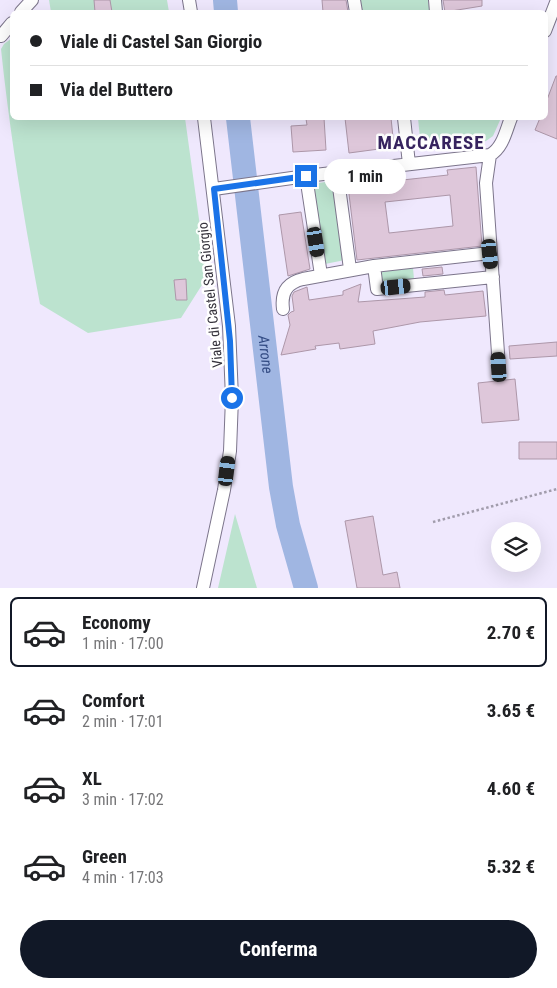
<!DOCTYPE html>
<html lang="it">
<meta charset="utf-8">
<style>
body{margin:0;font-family:"Roboto Condensed",sans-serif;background:#f2f2f2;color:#202124;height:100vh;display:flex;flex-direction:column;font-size:19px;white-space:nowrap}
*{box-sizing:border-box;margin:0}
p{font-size:16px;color:#757577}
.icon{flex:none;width:28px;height:28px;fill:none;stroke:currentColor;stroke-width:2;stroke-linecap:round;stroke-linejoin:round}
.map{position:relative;height:588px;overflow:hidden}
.panel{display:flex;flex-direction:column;background:#fff;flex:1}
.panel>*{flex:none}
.banner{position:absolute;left:10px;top:10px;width:538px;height:110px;border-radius:8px;box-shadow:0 5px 20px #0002;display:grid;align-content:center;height:110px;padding:0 20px;background:#fff}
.buttons{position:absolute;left:491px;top:522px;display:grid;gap:10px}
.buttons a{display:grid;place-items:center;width:50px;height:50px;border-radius:50%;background:#fff;box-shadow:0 5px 20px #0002;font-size:25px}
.end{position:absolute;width:22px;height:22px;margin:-11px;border:6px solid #1a73e8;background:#fff;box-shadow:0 0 0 2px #fff}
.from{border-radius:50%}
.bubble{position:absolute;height:35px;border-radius:18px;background:#fff;box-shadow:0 5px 20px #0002;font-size:16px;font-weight:700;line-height:35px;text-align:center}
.car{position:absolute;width:15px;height:30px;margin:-15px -8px;border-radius:6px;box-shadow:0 0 4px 1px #0007;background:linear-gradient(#222 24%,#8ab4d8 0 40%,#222 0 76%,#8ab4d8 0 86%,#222 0)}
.banner b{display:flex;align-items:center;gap:18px;height:48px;font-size:19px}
.banner b+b{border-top:1px solid #e0e0e0}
.banner i{width:12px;height:12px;background:#202124}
ul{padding:9px 0 0;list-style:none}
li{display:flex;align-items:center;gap:15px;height:70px;margin:0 10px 8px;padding:0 10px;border:2px solid transparent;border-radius:8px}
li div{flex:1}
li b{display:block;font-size:19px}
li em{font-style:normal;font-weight:700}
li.current{border-color:#111827}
li>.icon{width:45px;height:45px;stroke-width:1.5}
.cta{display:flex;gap:10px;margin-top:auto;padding:10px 20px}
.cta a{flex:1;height:58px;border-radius:30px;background:#111827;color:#fff;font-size:20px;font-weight:700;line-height:58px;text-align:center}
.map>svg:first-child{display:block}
.green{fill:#bce3cf}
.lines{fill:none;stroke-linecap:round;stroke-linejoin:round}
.river{stroke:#a0b6e2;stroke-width:24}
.building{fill:#dec7da;stroke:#ad97a9;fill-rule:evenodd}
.minor-casing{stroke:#7c758b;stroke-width:14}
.path{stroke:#a19cac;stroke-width:2.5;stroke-dasharray:2.5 2.5;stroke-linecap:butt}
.minor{stroke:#fff;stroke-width:12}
.route{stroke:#1a73e8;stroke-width:6}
.labels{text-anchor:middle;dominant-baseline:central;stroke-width:5;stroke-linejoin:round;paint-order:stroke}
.street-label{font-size:14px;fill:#36333d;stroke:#fff}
.water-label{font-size:15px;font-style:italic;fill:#324b83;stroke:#fff}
.district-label{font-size:19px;font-weight:bold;letter-spacing:1px;fill:#37245f;stroke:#fff}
</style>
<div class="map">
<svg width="557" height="588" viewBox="0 0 557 588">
<rect width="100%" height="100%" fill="#efe8fd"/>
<path class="green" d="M49 0H167L169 12H51Z
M360 0H428L430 12H362Z
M12 38V118H185L207 277 181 318 88 333 40 304C24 220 10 135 1 49L4 44Z
M418 118H501L493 136 486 141 421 149Z
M332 181 345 260 325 264 312 184Z
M413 268 414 279 382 282 381 272Z
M235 514 257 588H218Z"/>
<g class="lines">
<g class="river">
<path d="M225 0 226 12"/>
<path id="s1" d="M238 118 281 487 288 525 306 588"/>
</g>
</g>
<path class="building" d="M94 0H110L112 12H95Z
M322 0H346L348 12H323Z
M443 0H482V6L445 12Z
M556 76H557V139L535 130 540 118H545V105Z
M324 118 326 150 293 152 291 126 307 125 306 119Z
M345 118H391L394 147 349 153Z
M476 167 482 246 357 260 348 186 448 175 447 170ZM450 195 453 226 389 233 385 202Z
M301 212 310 269 288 276 279 215Z
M442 267 443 274 423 276 422 269Z
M186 279 187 300H176L174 280Z
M361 284 358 302 425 297V292L444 290 445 295 483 291 486 316 420 322 373 331 375 344 340 349 339 343 315 346 316 349 281 355 290 325 288 315 291 312 294 311 292 296 294 292 307 287 309 300 343 295V291Z
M557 342V356L510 359 509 346Z
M515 379 519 420 482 423 478 383Z
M519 442H557V459H519Z
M373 516 383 575 397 572 400 588H357L345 521Z"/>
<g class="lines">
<g class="minor-casing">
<path id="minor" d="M189 0 191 12
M354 0 356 12
M435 0 436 12
M21 12 32 0
M545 31 557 0
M1 36 12 23
M404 118 409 164
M337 172 350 269
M306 176 321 275
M214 189 306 176 490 155
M374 266 377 289 493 277
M283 309C281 293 286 283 303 279L374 266 490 253
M499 367 486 183 490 155C503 148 506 130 511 118
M203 588 224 490 230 451 232 398 229 326 204 118"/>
</g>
<path class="path" d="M433 522 557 489"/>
<use href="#minor" class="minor"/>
</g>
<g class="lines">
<path class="route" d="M232 398 230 341 214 189 306 176"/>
</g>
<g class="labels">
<g class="street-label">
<text transform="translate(210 295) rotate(-96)">Viale di Castel San Giorgio</text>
</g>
<g class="water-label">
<text stroke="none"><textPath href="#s1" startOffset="238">Arrone</textPath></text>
</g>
<g class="district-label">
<text x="431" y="142">MACCARESE</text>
</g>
</g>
</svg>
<div class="buttons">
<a><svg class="icon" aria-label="layers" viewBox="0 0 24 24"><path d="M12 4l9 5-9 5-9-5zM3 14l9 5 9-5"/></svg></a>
</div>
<i class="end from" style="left:232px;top:398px"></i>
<i class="end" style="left:306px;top:176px"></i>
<div class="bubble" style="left:324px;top:159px;width:82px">1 min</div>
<i class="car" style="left:316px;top:242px;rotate:171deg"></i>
<i class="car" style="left:490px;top:254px;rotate:174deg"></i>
<i class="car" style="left:396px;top:287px;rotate:84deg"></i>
<i class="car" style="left:499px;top:367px;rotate:356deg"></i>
<i class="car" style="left:227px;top:471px;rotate:7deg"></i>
<div class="banner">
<b><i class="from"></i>Viale di Castel San Giorgio</b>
<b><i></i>Via del Buttero</b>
</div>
</div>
<section class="panel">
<ul>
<li class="current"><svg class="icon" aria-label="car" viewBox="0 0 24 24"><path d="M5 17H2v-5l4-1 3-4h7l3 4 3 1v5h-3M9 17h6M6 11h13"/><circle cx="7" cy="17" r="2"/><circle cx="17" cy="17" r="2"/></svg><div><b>Economy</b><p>1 min · 17:00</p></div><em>2.70 €</em></li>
<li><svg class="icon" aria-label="car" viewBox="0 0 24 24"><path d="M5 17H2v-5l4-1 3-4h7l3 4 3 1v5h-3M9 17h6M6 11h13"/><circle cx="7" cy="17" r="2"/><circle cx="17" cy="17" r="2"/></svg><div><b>Comfort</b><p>2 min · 17:01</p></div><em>3.65 €</em></li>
<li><svg class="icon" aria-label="car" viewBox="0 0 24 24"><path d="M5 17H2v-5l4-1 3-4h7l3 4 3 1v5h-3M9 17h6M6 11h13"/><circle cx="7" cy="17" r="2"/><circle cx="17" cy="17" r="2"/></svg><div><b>XL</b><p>3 min · 17:02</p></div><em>4.60 €</em></li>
<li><svg class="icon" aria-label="car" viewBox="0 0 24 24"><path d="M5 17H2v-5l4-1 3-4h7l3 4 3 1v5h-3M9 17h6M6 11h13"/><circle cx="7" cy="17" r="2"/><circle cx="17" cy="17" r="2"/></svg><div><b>Green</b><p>4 min · 17:03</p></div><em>5.32 €</em></li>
</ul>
<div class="cta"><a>Conferma</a></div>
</section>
